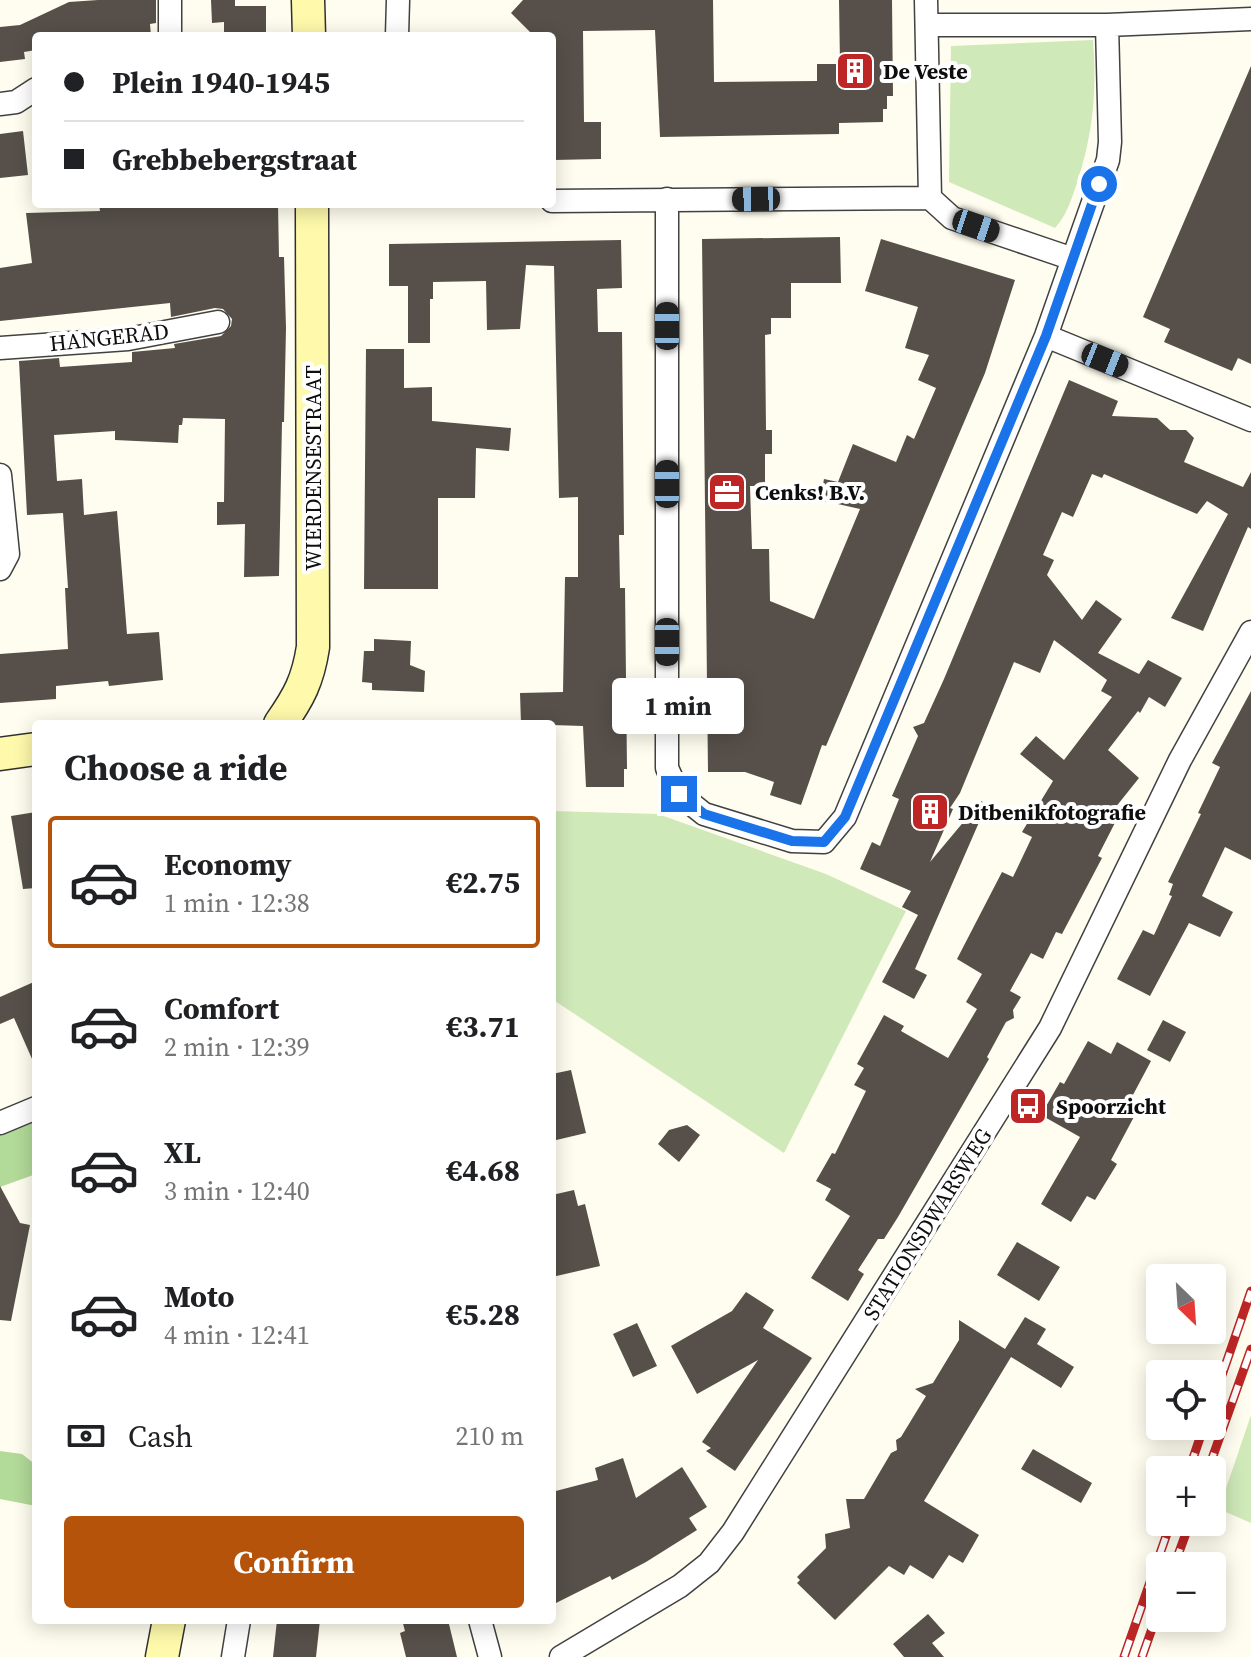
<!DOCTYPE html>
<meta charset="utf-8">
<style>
body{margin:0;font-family:"Source Serif 4",serif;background:#f2f2f2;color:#202124;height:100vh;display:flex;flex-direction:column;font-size:30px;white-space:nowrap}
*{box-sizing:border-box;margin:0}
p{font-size:26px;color:#757577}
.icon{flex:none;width:44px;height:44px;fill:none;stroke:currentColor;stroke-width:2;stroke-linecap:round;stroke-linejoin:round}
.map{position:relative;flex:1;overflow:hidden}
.details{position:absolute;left:32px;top:720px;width:524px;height:904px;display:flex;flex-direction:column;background:#fff;border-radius:8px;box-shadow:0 4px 20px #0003}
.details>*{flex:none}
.top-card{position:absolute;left:32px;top:32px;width:524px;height:176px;border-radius:8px;box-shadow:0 4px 20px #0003;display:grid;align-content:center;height:176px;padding:0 32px;background:#fff}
.needle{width:52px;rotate:155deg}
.controls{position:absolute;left:1146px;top:1264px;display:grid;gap:16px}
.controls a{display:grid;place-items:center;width:80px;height:80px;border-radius:8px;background:#fff;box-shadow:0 4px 20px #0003;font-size:40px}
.end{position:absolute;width:36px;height:36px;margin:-18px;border:10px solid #1a73e8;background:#fff;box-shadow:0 0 0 4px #fff}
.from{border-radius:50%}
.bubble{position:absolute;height:56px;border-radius:8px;background:#fff;box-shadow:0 4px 20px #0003;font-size:26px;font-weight:700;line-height:56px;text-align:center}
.car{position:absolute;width:24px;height:48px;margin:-24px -12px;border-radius:10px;box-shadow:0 0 6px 2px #0007;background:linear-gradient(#222 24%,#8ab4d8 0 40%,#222 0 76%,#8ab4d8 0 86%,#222 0)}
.top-card b{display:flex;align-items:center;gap:28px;height:76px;font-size:30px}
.top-card b+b{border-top:2px solid #e0e0e0}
.top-card i{width:20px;height:20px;background:#202124}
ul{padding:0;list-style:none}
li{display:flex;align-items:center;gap:24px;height:132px;margin:0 16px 12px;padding:0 16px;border:4px solid transparent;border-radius:8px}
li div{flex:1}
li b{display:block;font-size:30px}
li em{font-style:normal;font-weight:700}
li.selected{border-color:#b45309}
li>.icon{width:72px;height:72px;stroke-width:1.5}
h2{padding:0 32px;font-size:36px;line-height:96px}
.pay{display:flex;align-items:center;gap:20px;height:88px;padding:0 32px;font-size:30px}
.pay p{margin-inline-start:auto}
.cta{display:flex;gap:16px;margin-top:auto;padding:16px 32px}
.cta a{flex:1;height:92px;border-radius:8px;background:#b45309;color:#fff;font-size:32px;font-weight:700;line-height:92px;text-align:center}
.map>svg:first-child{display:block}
.green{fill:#d0e9b9}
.forest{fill:#b2da98}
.building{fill:#57504a}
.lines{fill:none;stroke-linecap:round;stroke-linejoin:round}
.street-casing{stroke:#414141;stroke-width:25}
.secondary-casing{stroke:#303030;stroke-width:35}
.street{stroke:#fff;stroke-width:22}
.secondary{stroke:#fef9ab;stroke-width:32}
.rail-casing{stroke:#be2626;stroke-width:9}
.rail{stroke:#fff;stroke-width:6;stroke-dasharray:18;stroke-linecap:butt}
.route{stroke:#1a73e8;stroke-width:10}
.labels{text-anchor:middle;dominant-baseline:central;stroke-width:8;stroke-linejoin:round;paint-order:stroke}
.poi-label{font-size:22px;font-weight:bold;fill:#0e0e0e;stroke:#fff;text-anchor:start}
.street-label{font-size:22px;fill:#0e0e0e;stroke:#fff}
</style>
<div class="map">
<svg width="1251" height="1657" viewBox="0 0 1251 1657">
<rect width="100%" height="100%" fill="#fffdef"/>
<path class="green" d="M1093 40C1097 93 1093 133 1077 183 1071 200 1067 215 1055 228L949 182 951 46Z
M552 811 658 814 826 874 906 911 784 1153 552 999Z
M1251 1415V1523L1219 1509Z"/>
<path class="forest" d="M36 1120V1174L0 1187V1135Z
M0 1451 22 1454 36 1465V1506L0 1499Z"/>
<path class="building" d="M98 0H156V23L150 24 151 36H36V50L24 52 25 59 0 62V27L20 25 69 2Z
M211 0H235V6H266V35L224 36V22L212 23Z
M523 0H713L714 82 817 81V64H840L839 0H892L893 96H887V109H883V122L839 123V134L660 137 655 30 583 31 584 122H601V159L553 160 552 36H534L511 13Z
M1251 66V364L1238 358 1232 371 1164 342 1170 329 1143 317Z
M23 131 28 175 0 178V134Z
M99 204H278L279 257H284L286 328 284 422H282L279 576 244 577 245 524 217 525V502H224L225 419 183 418 182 425H179L178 443 115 440V431L54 435 57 481 82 479 84 515 117 511 127 634 159 632 163 680 109 686 108 681 56 686V699L0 703V654L68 649 65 588H68L63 513 27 515 19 361 59 358 60 367 132 362V352L175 348 174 344 221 336 231 326 232 319 223 309 215 308 171 317 170 303 0 321V268L32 263 26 213 100 211Z
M840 237 841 283H791V318H771V334L765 335 766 430H772V454H765V486H750L752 549H769L770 601 814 619 860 509 820 500 824 479 838 482 853 444 896 462 907 435 914 439 936 388 918 380 929 355 905 348 918 307 865 291 881 239 1015 280 985 373 826 746 822 745 801 805 770 795 774 782 745 772H708L702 239Z
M621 240 622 288 597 289 598 332H622L624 535H619L620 588H625L627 769H624V787H586L583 726 521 724 520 693 563 692 565 577H578V497L559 498 554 266 526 265 520 329 487 330 486 281 433 282V299H430V343H408V286H389V244Z
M366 349H404V388L432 387V421L511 428 509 451 476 448 475 498H438V589H364Z
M1069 380 1118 401 1112 416 1157 418 1170 430H1186L1194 438 1184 462 1243 487 1251 472V529L1248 527 1203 631 1171 618 1228 514 1207 501 1197 514 1104 474 1102 478 1092 474 1073 517 1062 512 1043 555 1054 560 1047 575 1082 620 1096 600 1122 619 1098 653 1139 674 1148 660 1182 678 1165 707 1149 697 1140 713 1138 711 1108 750 1139 778 1115 808 1121 811 1098 856 1102 858 1062 934 1056 932 1043 959 1031 953 1010 991 1021 997 1013 1010 1014 1018 1006 1022 987 1057 989 1059 898 1217 884 1239H878L858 1270 864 1274 848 1301 811 1278 850 1216 825 1200 831 1189 816 1181 832 1153 835 1154 866 1091 854 1085 864 1068 857 1064 884 1015 904 1026 901 1031 948 1058 977 1009 966 1002 982 974 957 959 1002 872 1013 877 1032 837 1022 832 1053 781 1020 754 1036 736 1064 760 1112 697 1101 691 1107 680 1054 640 1040 673 1014 662 960 793 950 808 953 809 930 862 981 801 987 804 915 969 927 975 914 999 882 982 918 915 902 907 911 891 860 869 872 842 880 846 899 799 892 796 918 736 913 727 924 723 944 679Z
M374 639 411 641 410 665 425 671 424 692 372 690V683L362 682 364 651H374Z
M1251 691V860L1225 847 1202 896 1233 912 1220 937 1189 923 1150 996 1117 979 1143 930 1154 935 1172 896 1169 895 1173 884 1168 882 1201 814 1198 813 1220 767 1212 763Z
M36 812V888L23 889 11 816Z
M36 981V1068L14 1018 0 1024V997Z
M1163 1020 1186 1032 1170 1062 1147 1050Z
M1088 1041 1111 1054 1117 1042 1151 1061 1126 1108 1136 1113 1111 1160 1117 1164 1095 1200 1087 1196 1071 1222 1041 1204 1080 1137 1041 1115 1060 1082 1064 1084Z
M571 1070 586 1133 552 1141V1074Z
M687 1125 700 1135 679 1162 658 1144 669 1130Z
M0 1186 20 1223 30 1225 11 1321 0 1320Z
M574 1190 578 1206 585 1204 600 1266 552 1277V1195Z
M1017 1242 1060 1267 1039 1301 997 1275Z
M746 1292 774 1310 763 1328 812 1358 735 1471 706 1451 711 1448 702 1442 758 1360 697 1394 671 1346 732 1311Z
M1025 1317 1046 1329 1037 1344 1074 1367 1061 1388 1011 1357 924 1501 979 1535 963 1563 949 1555 933 1579 910 1565 904 1575 889 1566 835 1620 797 1583 800 1580 797 1577 826 1548 825 1534 850 1528 846 1499H864L891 1453 897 1450 896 1440 901 1437 926 1396 915 1389 933 1383 959 1340V1320L1005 1349Z
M637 1323 657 1366 633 1377 613 1334Z
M1033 1449 1092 1483 1081 1503 1021 1469Z
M623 1458 636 1498 682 1467 707 1507 689 1518 697 1530 646 1562 612 1580 610 1576 552 1605V1492L598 1480 595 1468Z
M928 1614 945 1633 932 1643 944 1657H904L893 1644Z
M277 1620H320L316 1657H273Z
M402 1620H448L457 1657H406L400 1633 405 1631Z"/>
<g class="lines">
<g class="street-casing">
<path id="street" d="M170 0V36
M926 0 930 198 952 218 1073 259 1108 160 1110 142 1107 25
M927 25H1107L1251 19
M397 36 398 0
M0 104 16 102 36 89
M667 199V768L679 794 704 814 792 841 824 842 845 817 1046 336 1073 259
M552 201 930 198
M1046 336 1251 420
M0 348 128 339 218 322
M0 475 8 554 0 569
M0 1123 36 1108
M480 1620 490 1657
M233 1657 239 1620
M561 1657 680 1586 709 1563 733 1532 1050 1028 1180 760 1251 632"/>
</g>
<g class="secondary-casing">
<path id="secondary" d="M308 0 309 36
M280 724C299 697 308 680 313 647L312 204
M0 754 36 749
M162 1657 169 1620"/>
</g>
<use href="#street" class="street"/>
<use href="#secondary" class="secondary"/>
<g class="rail-casing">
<path id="rail" d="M1212 1404 1251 1291
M1189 1470 1204 1426
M1208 1470 1251 1349
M1174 1566 1190 1522
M1124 1657 1171 1522
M1142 1657 1160 1606"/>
</g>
<use href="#rail" class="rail"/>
</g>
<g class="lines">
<path class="route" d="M679 794 704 814 792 841 824 842 845 817 1046 336 1099 184"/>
</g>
<defs>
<g id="building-square" transform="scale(2)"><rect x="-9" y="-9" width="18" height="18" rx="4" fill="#be2626" stroke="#fff"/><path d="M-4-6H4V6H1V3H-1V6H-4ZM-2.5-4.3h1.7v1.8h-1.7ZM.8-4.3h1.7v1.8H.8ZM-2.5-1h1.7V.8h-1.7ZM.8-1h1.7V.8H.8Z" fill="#fff"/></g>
<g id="office-square" transform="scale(2)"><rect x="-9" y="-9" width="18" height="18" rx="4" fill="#be2626" stroke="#fff"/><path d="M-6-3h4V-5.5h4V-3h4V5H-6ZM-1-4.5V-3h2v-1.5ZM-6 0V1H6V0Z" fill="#fff"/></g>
<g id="bus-square" transform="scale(2)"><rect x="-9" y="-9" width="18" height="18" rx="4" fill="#be2626" stroke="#fff"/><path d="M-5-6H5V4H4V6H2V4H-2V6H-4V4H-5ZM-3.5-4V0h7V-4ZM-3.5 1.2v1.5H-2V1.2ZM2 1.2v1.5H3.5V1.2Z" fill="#fff"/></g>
</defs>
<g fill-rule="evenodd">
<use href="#building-square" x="855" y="71"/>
<use href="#office-square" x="727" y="492"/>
<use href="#building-square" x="930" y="812"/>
<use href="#bus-square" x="1028" y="1106"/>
</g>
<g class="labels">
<g class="poi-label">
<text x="883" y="71">De Veste</text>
<text x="755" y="492">Cenks! B.V.</text>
<text x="958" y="812">Ditbenikfotografie</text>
<text x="1056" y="1106">Spoorzicht</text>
</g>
<g class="street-label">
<text transform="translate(109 337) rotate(-6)">HANGERAD</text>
<text transform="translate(313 468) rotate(-90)">WIERDENSESTRAAT</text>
<text transform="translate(927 1224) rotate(-58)">STATIONSDWARSWEG</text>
</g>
</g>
</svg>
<div class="controls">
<a><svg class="needle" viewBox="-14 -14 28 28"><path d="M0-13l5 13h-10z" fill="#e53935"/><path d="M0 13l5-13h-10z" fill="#757577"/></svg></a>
<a><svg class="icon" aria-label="locate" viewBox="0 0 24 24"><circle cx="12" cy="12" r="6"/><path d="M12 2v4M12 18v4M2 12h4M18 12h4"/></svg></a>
<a>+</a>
<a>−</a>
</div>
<i class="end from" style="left:1099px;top:184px"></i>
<i class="end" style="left:679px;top:794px"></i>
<div class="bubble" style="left:612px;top:678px;width:132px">1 min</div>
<i class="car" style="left:756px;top:199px;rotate:269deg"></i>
<i class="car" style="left:976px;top:226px;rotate:109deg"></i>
<i class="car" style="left:667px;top:326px;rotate:0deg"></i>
<i class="car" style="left:1105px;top:360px;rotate:112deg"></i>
<i class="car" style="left:667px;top:484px;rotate:0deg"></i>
<i class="car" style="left:667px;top:642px;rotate:180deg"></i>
<div class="top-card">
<b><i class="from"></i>Plein 1940-1945</b>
<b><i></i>Grebbebergstraat</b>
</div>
<section class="details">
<h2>Choose a ride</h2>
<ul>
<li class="selected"><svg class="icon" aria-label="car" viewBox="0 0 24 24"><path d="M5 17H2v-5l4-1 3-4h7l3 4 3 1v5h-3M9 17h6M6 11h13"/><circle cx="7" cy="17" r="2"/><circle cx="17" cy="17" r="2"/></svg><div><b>Economy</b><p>1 min · 12:38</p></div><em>€2.75</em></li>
<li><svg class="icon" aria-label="car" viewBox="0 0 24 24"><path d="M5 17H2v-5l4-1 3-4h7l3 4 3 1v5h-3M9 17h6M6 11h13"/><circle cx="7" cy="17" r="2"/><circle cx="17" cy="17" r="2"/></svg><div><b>Comfort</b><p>2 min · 12:39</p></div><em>€3.71</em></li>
<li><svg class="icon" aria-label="car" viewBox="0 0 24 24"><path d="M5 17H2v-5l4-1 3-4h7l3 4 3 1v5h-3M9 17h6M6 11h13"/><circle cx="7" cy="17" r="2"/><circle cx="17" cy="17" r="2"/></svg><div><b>XL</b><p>3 min · 12:40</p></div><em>€4.68</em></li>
<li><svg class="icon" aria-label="car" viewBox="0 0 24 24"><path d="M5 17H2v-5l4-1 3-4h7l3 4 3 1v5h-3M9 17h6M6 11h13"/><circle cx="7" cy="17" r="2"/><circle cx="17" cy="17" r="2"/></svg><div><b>Moto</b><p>4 min · 12:41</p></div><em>€5.28</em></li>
</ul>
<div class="pay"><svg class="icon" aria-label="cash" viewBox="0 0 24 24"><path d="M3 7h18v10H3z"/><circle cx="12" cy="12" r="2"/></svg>Cash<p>210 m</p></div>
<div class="cta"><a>Confirm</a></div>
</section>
</div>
